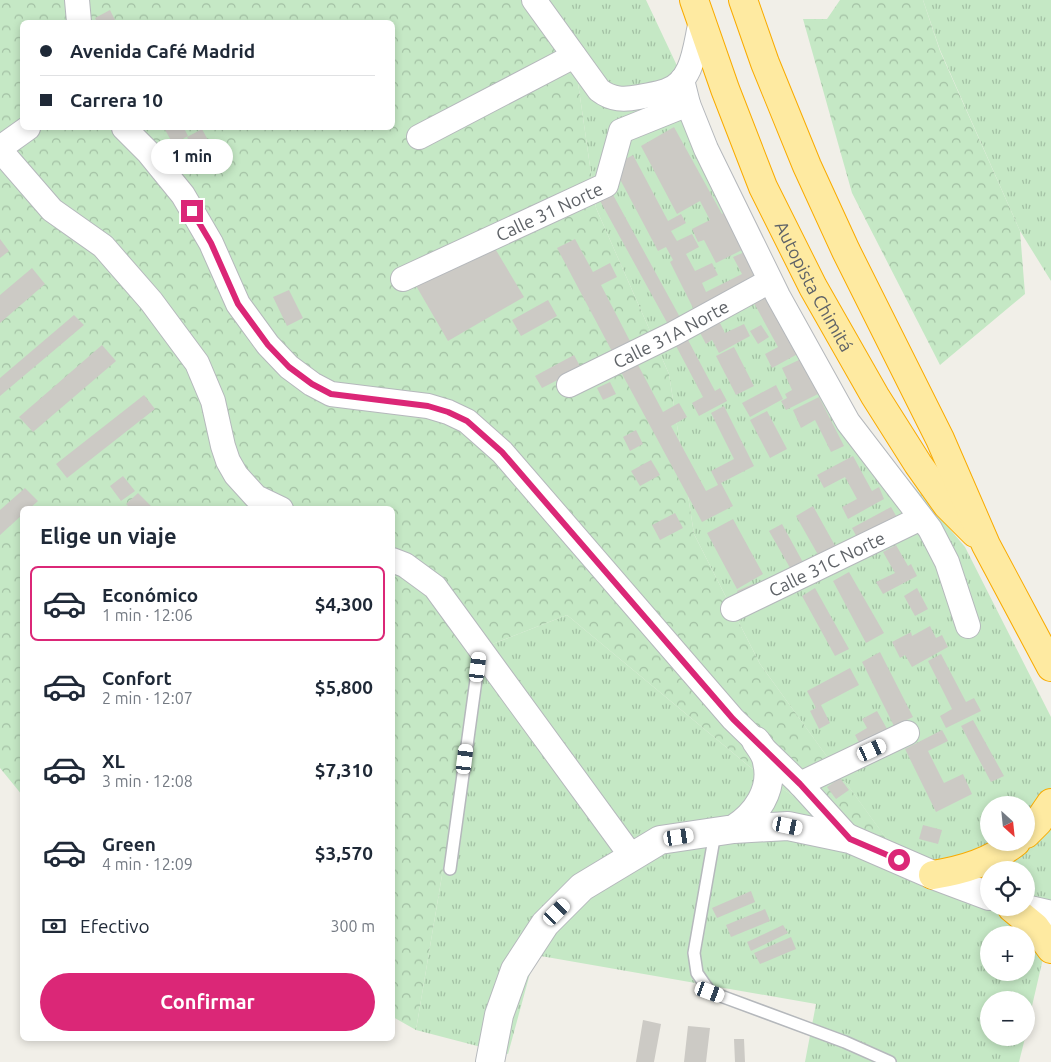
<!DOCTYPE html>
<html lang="es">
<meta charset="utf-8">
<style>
body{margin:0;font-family:Ubuntu,sans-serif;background:#f2f2f3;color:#1f2937;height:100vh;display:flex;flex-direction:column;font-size:19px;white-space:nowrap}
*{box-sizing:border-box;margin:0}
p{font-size:16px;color:#747a83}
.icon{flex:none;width:28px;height:28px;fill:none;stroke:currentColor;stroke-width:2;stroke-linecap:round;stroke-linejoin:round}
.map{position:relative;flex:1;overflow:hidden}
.side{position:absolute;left:20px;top:506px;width:375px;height:535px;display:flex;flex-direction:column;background:#fff;border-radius:8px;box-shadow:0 2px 8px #0003}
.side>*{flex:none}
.guide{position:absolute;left:20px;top:20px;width:375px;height:110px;border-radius:8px;box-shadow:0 2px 8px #0003;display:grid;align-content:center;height:110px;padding:0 20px;background:#fff}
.needle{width:32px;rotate:153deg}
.fabs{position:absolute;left:980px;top:796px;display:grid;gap:10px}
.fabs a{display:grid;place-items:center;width:55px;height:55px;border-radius:50%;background:#fff;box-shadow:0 2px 8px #0003;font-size:25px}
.end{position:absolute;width:22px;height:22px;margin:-11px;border:6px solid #db2777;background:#fff;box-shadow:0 0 0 2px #fff}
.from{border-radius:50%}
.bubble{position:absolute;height:35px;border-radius:18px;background:#fff;box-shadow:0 2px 8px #0003;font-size:16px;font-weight:700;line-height:35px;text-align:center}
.car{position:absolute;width:15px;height:30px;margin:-15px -8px;border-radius:6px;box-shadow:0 0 4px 1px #0007;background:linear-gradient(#fff 24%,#345 0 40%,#fff 0 76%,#345 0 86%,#fff 0)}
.guide b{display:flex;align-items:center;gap:18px;height:48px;font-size:19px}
.guide b+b{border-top:1px solid #e0e1e3}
.guide i{width:12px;height:12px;background:#1f2937}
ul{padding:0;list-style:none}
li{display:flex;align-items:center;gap:15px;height:75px;margin:0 10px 8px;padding:0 10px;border:2px solid transparent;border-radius:8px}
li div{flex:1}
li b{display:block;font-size:19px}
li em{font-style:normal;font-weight:700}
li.current{border-color:#db2777}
li>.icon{width:45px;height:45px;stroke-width:1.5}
h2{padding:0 20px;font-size:22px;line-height:60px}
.pay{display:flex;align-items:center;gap:12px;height:55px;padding:0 20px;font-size:19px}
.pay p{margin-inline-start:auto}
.primary-button{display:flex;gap:10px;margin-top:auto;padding:10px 20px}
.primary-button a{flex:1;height:58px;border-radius:30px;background:#db2777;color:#fff;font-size:20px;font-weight:700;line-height:58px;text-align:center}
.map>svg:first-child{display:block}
.grass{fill:url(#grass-tufts);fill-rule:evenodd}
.forest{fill:url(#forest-crowns);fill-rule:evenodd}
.building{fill:#cccac5}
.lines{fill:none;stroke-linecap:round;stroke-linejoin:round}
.service-casing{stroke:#b5b8bc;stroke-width:14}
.minor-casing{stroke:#b5b8bc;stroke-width:26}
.tertiary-casing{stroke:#b5b8bc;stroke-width:30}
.trunk-casing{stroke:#f9ab00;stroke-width:30}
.service{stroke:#fff;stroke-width:11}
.minor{stroke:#fff;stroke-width:24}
.tertiary{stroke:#fff;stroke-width:28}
.trunk{stroke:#feeaa1;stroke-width:28}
.route{stroke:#db2777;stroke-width:6}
.labels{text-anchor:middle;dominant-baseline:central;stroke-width:4;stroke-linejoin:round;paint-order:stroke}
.street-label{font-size:18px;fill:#5f6368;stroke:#fff}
</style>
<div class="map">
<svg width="1051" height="1062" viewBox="0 0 1051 1062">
<defs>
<pattern id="grass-tufts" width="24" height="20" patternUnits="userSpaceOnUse" patternTransform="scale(1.25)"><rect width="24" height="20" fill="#c5e8c5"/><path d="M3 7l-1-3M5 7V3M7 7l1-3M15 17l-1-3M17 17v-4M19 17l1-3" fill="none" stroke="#a3c0a4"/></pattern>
<pattern id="forest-crowns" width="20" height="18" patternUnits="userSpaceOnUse" patternTransform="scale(1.25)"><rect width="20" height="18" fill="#c5e8c5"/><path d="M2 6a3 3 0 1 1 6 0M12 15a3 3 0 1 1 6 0" fill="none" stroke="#a3c0a4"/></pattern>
</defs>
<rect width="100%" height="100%" fill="#f1efe8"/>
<path class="grass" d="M546 0H646L721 159 853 414 965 547 1051 717V924L1026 1032V1000H989V1038H1025L1019 1062H805L816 1004 535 955 508 1054 416 1030 461 762 490 645 567 615 750 767 914 877 760 664 694 534 669 374 596 208 572 41ZM989 805H1026V842H989ZM989 870H1026V908H989ZM989 935H1026V972H989Z
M923 0H1051V281L1020 231 940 50Z"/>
<path class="forest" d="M0 0H546L572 41 596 208 669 374 694 534 760 664 915 878 750 767 567 615 490 645 461 762 416 1030 393 1017 392 509H22V795L0 768ZM22 22H392V128H22Z
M840 0H923L940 51 1020 231 1025 294 940 365 852 193 803 19H827Z"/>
<path class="building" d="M110 10 116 22H97L95 18Z
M674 127 722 214 725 212 748 247 716 263 704 240 698 242 692 229 710 220 700 201 677 214 641 146Z
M164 128H184L188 136 173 144Z
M202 129 221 165 206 173 187 137Z
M633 155 668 221 681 214 686 223 671 231 677 241 692 234 699 247 686 254 695 271 712 263 718 275 702 283 706 292 742 274 733 257 747 251 761 280 695 312 670 262 673 260 666 247 658 251 613 166Z
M612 193 682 321 670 328 599 199Z
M0 239 9 251 0 258Z
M575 239 593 272 610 263 617 277 601 285 633 347 615 357 557 248Z
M490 240 524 297 448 341 415 284Z
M32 268 45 284 0 323V295Z
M289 290 303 318 287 326 273 297Z
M769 295 805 350 772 368 765 354 778 347 754 303Z
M548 300 557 316 521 336 512 320Z
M74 315 84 325 0 396V378Z
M718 319 725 333 744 324 750 336 719 353 712 340 706 344 698 329Z
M761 325 769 337 758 344 750 331Z
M687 338 715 391 720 388 727 401 699 416 692 403 703 397 675 344Z
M102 345 116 361 33 432 19 417Z
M734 347 754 386 736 395 716 356Z
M574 355 581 368 542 388 535 376Z
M801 359 828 389 786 410 781 401 787 398 785 394 792 390 782 368Z
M637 363 663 412 679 403 687 417 671 426 706 491 718 485 711 471 734 459 711 413 724 406 754 466 721 483 733 506 702 522 621 372Z
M610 382 616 394 603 400 597 388Z
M776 385 783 399 750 417 742 403Z
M144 395 155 409 67 478 56 464Z
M819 397 844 446 831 452 815 420 801 428 793 410Z
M767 411 787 449 770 458 750 420Z
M636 430 643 444 630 451 623 437Z
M853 456 872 491 879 487 884 499 848 519 842 507 857 499 845 477 824 488 817 475Z
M651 460 660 475 640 486 631 471Z
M123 476 135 491 121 501 110 486Z
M25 488 38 501 29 509H22V515L0 535V510Z
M138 493 153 508 152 509H131L126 504Z
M813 506 838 551 821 560 796 516Z
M891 507 899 521 860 543 852 528Z
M675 513 683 528 660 540 652 525Z
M733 519 763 574 737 589 707 533Z
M782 524 805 566 793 573 769 531Z
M896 545 908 566 911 564 917 576 883 594 876 582 895 573 883 552Z
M849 572 884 633 866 643 833 581Z
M753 584 757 592 741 600 737 591Z
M815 588 849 649 835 656 802 596Z
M917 588 928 609 915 616 904 596Z
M930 626 936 638 942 635 948 647 912 667 905 655 900 658 892 642 911 632 912 636Z
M880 652 913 717 894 726 862 662Z
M941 654 966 702 974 698 981 711 946 728 940 716 952 709 928 661Z
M850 668 859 685 821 705 830 723 819 729 810 711 816 708 807 691Z
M877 711 891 736 862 748 855 735 867 728 862 719Z
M973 720 1004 776 991 782 961 726Z
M942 730 948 741 928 751 944 783 963 774 972 794 936 812 905 749Z
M840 778 849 790 836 799 827 787Z
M923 825 942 830 938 844 919 839Z
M751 891 755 902 717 918 712 908Z
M765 909 770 921 731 937 726 925Z
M783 925 788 933 751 951 747 942Z
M791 937 796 949 760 964 754 953Z
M643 1020 661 1024 654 1062H636Z
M688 1026 710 1028 706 1062H684Z
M734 1039H744L745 1062H735Z"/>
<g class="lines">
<g class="service-casing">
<path id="service" d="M715 833 694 953 697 973 710 992 845 1042 890 1062
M450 869 480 651"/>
</g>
<g class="minor-casing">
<g id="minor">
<path d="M77 0 79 22"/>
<path d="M534 0 599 90C612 100 624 100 639 97 648 95 658 94 666 91 694 82 695 45 701 21"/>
<path d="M682 80 688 104 706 149 778 296 848 422 930 529 947 562 968 626"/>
<path d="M124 128 148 152 183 195 211 243 238 304 268 345 289 367 312 384 331 394 428 406 448 412 467 421 502 452 733 719 800 784 850 839"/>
<path d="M419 137 574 56"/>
<path d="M0 148 28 128"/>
<path d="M0 150 52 210 103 246 151 301 197 363 213 401 223 446 228 461 236 475 256 497 281 509"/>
<path id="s1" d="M403 279 606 185 621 131 688 104"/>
<path id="s2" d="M569 385 673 334 770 281"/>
<path d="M392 560 405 565 435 587 632 857"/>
<path id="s3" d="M733 609 921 518"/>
<path d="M800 784 907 733"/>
</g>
</g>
<g class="tertiary-casing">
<path id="tertiary" d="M734 829C756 815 774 790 767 762 766 754 760 747 756 741
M1021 908 1051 915
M490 1062 499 1015 515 970 545 924 582 887 660 840 734 829 788 826 850 839 933 875 989 896"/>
</g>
<g class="trunk-casing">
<g id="trunk">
<path id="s4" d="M694 0 725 89 763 187 813 287 875 396 918 464 947 505 975 533"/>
<path d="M743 0 765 63 807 166 846 251 940 439 986 545 1051 667"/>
<path d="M1026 834 1038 822 1051 803"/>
<path d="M933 875C963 870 991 862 1016 842"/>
<path d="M1012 908 1035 927 1051 949"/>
</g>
</g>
<use href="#service" class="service"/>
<use href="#minor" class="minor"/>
<use href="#tertiary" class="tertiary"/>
<use href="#trunk" class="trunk"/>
</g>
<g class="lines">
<path class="route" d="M192 211 211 243 238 304 268 345 289 367 312 384 331 394 428 406 448 412 467 421 502 452 733 719 800 784 850 839 899 860"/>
</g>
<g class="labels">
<g class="street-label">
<text stroke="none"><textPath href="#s1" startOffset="161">Calle 31 Norte</textPath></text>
<text stroke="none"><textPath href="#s4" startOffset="311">Autopista Chimitá</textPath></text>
<text stroke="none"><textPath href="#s2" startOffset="114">Calle 31A Norte</textPath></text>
<text stroke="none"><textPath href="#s3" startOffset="104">Calle 31C Norte</textPath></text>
</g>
</g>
</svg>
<div class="fabs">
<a><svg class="needle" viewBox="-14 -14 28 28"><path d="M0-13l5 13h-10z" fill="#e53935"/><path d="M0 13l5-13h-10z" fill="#747a83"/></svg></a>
<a><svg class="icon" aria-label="locate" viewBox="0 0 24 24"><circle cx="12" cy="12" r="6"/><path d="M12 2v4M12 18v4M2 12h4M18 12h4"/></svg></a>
<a>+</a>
<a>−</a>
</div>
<i class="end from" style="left:899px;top:860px"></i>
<i class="end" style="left:192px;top:211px"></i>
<div class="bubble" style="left:151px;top:139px;width:82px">1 min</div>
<i class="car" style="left:478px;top:667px;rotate:7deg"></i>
<i class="car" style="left:872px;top:750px;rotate:65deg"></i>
<i class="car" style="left:465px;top:759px;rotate:7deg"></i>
<i class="car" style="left:788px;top:826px;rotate:102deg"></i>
<i class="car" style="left:679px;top:837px;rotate:81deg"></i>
<i class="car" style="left:557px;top:912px;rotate:45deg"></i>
<i class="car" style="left:710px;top:992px;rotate:110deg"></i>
<div class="guide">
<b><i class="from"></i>Avenida Café Madrid</b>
<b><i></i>Carrera 10</b>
</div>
<section class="side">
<h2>Elige un viaje</h2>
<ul>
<li class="current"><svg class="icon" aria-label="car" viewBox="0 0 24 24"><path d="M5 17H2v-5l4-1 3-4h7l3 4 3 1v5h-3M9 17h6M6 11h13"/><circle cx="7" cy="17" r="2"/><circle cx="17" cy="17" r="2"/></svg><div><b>Económico</b><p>1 min · 12:06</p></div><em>$4,300</em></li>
<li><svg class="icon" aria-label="car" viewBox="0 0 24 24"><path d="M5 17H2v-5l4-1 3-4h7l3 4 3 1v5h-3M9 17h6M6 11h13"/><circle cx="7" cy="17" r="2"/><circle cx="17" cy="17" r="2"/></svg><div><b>Confort</b><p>2 min · 12:07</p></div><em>$5,800</em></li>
<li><svg class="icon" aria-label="car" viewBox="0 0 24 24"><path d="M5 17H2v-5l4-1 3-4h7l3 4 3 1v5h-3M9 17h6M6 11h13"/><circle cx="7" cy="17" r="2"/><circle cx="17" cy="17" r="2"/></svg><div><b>XL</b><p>3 min · 12:08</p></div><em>$7,310</em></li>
<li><svg class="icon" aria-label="car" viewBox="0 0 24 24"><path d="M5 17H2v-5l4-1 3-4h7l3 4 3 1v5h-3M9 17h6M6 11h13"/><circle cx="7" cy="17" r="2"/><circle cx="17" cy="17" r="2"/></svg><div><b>Green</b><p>4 min · 12:09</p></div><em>$3,570</em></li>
</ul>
<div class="pay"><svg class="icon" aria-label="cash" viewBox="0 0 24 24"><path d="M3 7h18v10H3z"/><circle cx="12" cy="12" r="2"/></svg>Efectivo<p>300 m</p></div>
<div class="primary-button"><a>Confirmar</a></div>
</section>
</div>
